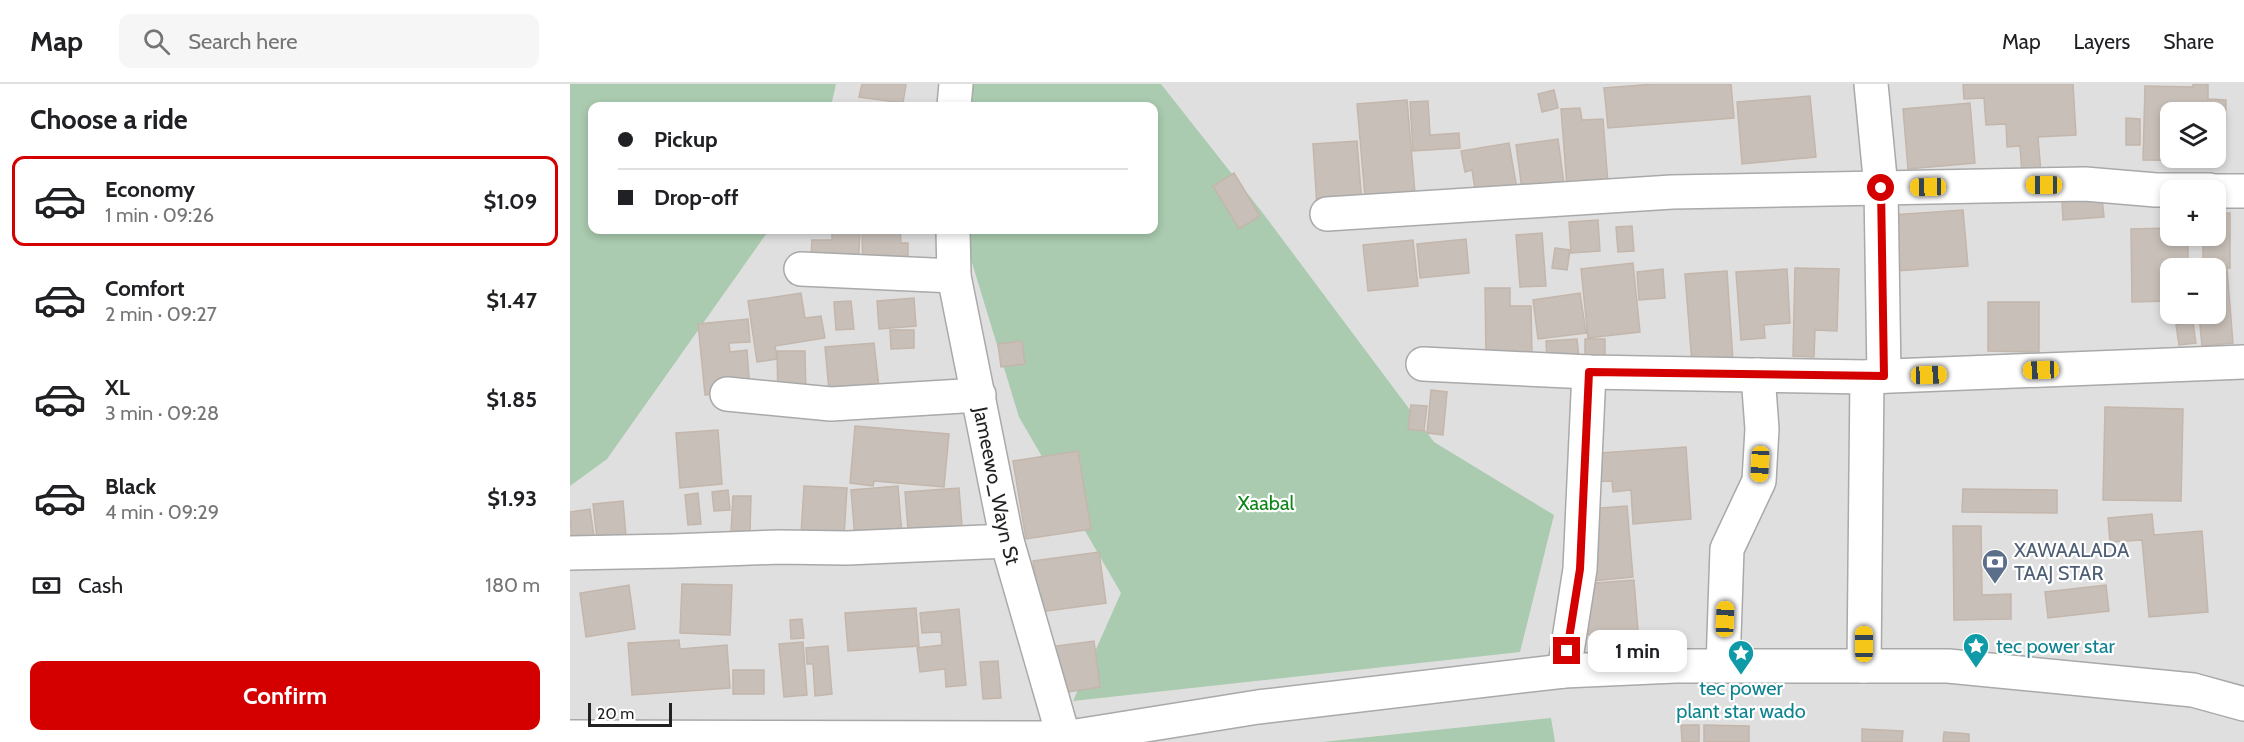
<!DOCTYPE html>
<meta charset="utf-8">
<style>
body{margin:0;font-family:Cabin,sans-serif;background:#f6f6f6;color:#202124;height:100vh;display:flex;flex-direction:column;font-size:22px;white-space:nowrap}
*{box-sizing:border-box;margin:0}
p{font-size:20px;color:#757577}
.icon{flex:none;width:33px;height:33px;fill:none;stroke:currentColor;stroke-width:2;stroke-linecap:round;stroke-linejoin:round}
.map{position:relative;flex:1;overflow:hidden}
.side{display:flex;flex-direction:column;background:#fff;width:570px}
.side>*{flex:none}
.hud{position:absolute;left:18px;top:18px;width:570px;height:132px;border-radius:12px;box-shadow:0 3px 9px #0003;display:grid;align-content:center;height:132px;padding:0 30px;background:#fff}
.fabs{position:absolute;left:1590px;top:18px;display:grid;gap:12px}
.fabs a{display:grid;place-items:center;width:66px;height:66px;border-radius:12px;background:#fff;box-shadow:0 3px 9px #0003;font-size:30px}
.scale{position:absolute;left:18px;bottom:15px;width:84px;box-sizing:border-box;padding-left:6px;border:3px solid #222;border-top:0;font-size:16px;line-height:21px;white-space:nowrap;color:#222;-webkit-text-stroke:4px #fff;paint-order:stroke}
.end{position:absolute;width:27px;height:27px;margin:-14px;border:8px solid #d40000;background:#fff;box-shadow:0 0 0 3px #fff}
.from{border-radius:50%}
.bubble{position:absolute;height:42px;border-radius:12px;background:#fff;box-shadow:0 3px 9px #0003;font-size:20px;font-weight:800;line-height:42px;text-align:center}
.car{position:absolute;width:18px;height:36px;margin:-18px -9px;border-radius:8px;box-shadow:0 0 4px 2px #0007;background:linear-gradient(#f5c518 24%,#345 0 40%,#f5c518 0 76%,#345 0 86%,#f5c518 0)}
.hud b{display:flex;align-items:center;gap:21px;height:57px;font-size:22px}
.hud b+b{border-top:2px solid #e0e0e0}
.hud i{width:15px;height:15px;background:#202124}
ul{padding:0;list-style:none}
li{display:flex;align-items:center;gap:18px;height:90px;margin:0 12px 9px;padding:0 18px;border:3px solid transparent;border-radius:12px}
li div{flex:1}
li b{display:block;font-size:22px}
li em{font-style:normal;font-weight:800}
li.active{border-color:#d40000}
li>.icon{width:54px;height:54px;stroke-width:1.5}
h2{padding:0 30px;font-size:27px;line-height:72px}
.pay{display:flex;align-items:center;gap:15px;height:66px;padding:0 30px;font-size:22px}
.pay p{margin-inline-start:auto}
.action{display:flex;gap:12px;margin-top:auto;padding:12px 30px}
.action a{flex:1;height:69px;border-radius:12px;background:#d40000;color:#fff;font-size:24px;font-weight:800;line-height:69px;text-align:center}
header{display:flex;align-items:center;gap:36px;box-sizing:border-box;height:84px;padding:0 30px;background:#fff;border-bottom:2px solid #e0e0e0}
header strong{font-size:28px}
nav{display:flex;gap:33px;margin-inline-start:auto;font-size:21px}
.search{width:420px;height:54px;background:#f6f6f6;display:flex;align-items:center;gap:15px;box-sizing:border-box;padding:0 21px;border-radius:12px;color:#757577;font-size:22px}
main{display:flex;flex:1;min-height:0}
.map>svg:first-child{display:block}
.residential{fill:#e0dfdf;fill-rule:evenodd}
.cemetery{fill:#aacbaf}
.building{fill:#c7bfb8;stroke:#c4b6ab;stroke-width:1.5}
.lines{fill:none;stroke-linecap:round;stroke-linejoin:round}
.minor-casing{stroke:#a9a9a9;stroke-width:36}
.minor{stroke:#fff;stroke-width:33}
.route{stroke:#d40000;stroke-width:8}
.labels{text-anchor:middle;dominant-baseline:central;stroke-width:4.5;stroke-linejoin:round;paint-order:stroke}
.street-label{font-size:20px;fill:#222;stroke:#fff}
.park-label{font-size:20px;fill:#0c8416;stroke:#fff}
.service-label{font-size:20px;fill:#4e5e75;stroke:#fff;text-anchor:start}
.culture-label{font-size:20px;fill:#0d838f;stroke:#fff;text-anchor:start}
</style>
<header>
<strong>Map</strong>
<div class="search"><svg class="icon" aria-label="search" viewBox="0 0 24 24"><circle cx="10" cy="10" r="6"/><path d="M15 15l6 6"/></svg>Search here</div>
<nav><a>Map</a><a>Layers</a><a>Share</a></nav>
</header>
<main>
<section class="side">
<h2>Choose a ride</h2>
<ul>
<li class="active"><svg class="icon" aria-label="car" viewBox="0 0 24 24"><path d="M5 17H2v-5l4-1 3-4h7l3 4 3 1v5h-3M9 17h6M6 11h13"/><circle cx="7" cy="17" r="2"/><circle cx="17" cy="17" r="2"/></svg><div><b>Economy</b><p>1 min · 09:26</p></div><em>$1.09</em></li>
<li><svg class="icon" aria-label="car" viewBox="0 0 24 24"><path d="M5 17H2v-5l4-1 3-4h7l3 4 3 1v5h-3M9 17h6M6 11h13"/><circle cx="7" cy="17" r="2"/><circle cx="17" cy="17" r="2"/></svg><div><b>Comfort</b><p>2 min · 09:27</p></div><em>$1.47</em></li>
<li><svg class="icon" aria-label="car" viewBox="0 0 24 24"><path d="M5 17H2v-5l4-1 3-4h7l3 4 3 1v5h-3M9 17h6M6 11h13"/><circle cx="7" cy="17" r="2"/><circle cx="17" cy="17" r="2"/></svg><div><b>XL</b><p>3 min · 09:28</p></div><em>$1.85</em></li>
<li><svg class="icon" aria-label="car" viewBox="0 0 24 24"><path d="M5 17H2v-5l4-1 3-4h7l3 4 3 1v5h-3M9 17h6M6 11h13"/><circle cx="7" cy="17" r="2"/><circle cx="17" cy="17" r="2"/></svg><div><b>Black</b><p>4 min · 09:29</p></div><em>$1.93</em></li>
</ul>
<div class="pay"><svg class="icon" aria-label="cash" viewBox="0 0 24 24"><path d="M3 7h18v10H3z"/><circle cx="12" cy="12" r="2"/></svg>Cash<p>180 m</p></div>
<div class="action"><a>Confirm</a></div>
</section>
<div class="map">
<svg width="1674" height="658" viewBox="0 0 1674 658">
<rect width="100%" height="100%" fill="#f2efe9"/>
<path class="residential" d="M0 0H1674V658H0ZM22 22H584V146H22ZM1600 28H1646V74H1600ZM1600 106H1646V152H1600ZM1600 184H1646V230H1600Z"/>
<path class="cemetery" d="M0 0H266L261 22H22V146H199L37 375 0 402Z
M392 0H591L692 128 864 358 984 431 950 568 503 617 551 509 449 333 392 146H584V22H391Z
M981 634 985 658H752Z"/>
<path class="building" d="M292 0H336L333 19 289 13Z
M1085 0H1161L1164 34 1038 44 1034 4Z
M1393 0H1503L1506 51 1468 53 1471 89 1452 91 1450 62 1437 63 1436 40 1416 41 1414 14 1394 15Z
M1623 0H1638V15L1656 16 1655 51H1646V28H1600V74H1633V77L1573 76 1575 2 1623 3Z
M984 6 988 24 972 28 968 10Z
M1240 12 1246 73 1172 80 1167 18Z
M837 16 846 121 796 125 787 20Z
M858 17 860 51 889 49 890 64 843 67 840 18Z
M1400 19 1405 79 1338 85 1333 25Z
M1010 24 1012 36 1033 35 1038 100 997 103 991 25Z
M1556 34 1570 35V61H1556Z
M988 55 995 107 953 113 946 61Z
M787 57 792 120 747 123 743 60Z
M939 59 948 111 907 118 902 86 895 88 891 67Z
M664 89 690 132 669 145 643 102Z
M1532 114 1534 133 1493 136 1492 118Z
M1393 126 1398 182 1326 187 1322 131Z
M1646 129H1660V184H1633V152H1646Z
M1028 136 1030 167 1001 169 999 138Z
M1062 142 1064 167 1048 168 1046 143Z
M1600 144V152H1618V184H1600V217L1562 218 1561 145Z
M262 146H290L288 189 240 188 242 156H262Z
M292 146H330L331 159H338V193H293Z
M972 149 976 202 950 203 946 151Z
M896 155 899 189 850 194 847 160Z
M843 156 848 202 798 207 793 161Z
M985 164 1000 166 997 186 982 184Z
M1063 179 1070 248 1018 254 1011 185Z
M1225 184 1269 185 1267 247 1245 246 1244 273 1223 272Z
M1093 185 1095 214 1069 216 1067 188Z
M1217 185 1220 239 1194 241 1195 254 1171 256 1166 188Z
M1657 185 1663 259 1632 262 1629 230H1646V186Z
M1157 187 1163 277 1122 280 1115 190Z
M915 204H940V222H961L962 270 916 271Z
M231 209 235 234 251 232 255 254 205 262 207 275 187 278 178 217Z
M1010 209 1016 249 968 255 963 216Z
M344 214 346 242 309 245 307 217Z
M281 217 284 245 266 246 264 218Z
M1418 218H1469V268L1418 267Z
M178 235 180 258 159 259 160 268 177 266 180 307 135 311 128 240Z
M1623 239 1626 259 1609 261 1606 241Z
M320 246H344V264L321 265Z
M1007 255 1009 274 977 276 976 257Z
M1015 255H1035V274L1015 275Z
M452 257 455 280 431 283 428 260Z
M304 259 310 312 260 317 255 263Z
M207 267H235L236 312H208Z
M861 306 877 308 873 351 857 349Z
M841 321 857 322 854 347 838 345Z
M1535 323 1613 325 1611 417 1533 416Z
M285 342 379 350 374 403 304 397 303 402 280 399Z
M148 346 152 400 110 404 106 349Z
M1116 363 1121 435 1063 440 1061 406 1043 408 1042 397 1018 398 1016 370Z
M508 367 521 445 456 455 443 377Z
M234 402 277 404 274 453 231 451Z
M328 402 332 451 285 455 281 406Z
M389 404 393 454 339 458 335 408Z
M1393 405 1487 406V429L1392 428Z
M158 406 160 426 144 427 142 408Z
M128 409 131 440 118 441 115 411Z
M163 412H181L180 449 161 448Z
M53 417 56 452 27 455 23 420Z
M1057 422 1063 493 1023 497 1017 425Z
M20 425 25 459 2 462 0 428Z
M1582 430 1584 451 1632 447 1638 528 1579 533 1572 456 1540 458 1538 434Z
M1383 442H1411L1412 511 1441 510V535L1384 536Z
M529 468 536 519 470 528 463 477Z
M1064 496 1068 547 1018 551 1013 500Z
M112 500 162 501 160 551 110 549Z
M59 501 65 545 16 553 10 509Z
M1536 501 1539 527 1478 534 1475 508Z
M346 524 349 562 278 567 275 529Z
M389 525 396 601 376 603 375 585 350 588 347 564 372 561 371 548 352 549 350 529Z
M232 535 234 554 221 555 220 536Z
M109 556 110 565 157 561 160 604 62 611 58 559Z
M524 557 530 603 478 611 472 564Z
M233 558 237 611 214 613 209 560Z
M258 562 262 610 245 612 243 580H237L236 564Z
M428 577 431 614 413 615 410 578Z
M163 586H194V610H163Z
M1111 641H1129V658H1112Z
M1134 641 1179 642V658H1134Z
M1292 645 1333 647 1332 658H1292Z
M1374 648 1399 650V658H1373Z"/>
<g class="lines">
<g class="minor-casing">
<g id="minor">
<path d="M1301 0 1311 104 1314 292"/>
<path d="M384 22 386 0"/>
<path d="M1646 107H1674"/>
<path d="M757 130 1102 108 1515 100 1586 106H1639"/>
<path id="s1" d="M383 146 384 192 437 457 495 658"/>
<path d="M231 185 384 192"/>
<path d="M853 280 1019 288 1297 293 1674 278"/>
<path d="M157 310 261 320 409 311"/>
<path d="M0 469 102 467 209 463 277 464 437 457"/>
<path d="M1153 582 1157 465 1189 397 1192 345 1188 291"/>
<path d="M1294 582 1297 293"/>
<path d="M994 587 1010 485 1019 288"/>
<path d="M0 653 494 654 688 623 994 587 1105 582H1378L1623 606 1674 620"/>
</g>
</g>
<use href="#minor" class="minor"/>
</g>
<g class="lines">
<path class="route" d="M997 567 1010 485 1019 288 1314 292 1311 104"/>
</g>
<defs>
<g id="bank-pin" transform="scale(1.35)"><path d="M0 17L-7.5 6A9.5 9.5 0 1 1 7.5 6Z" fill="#5c6f8a" stroke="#fff"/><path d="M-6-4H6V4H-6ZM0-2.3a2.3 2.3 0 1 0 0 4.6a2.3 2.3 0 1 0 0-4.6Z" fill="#fff"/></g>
<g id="sight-pin" transform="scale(1.35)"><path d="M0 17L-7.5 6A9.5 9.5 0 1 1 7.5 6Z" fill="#0f9aa8" stroke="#fff"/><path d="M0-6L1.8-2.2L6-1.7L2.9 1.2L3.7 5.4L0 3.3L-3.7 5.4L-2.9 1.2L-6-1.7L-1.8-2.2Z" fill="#fff"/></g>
</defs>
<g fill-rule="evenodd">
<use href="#bank-pin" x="1425" y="478"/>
<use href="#sight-pin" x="1406" y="562"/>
<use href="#sight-pin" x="1171" y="569"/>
</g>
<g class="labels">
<g class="street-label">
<text stroke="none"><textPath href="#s1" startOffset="260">Jameewo_Wayn St</textPath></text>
</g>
<g class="park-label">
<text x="696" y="419">Xaabal</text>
</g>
<g class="service-label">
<text x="1444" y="466">XAWAALADA<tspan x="1444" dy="23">TAAJ STAR</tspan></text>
</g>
<g class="culture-label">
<text x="1426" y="562">tec power star</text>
<text x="1171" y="604" text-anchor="middle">tec power<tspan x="1171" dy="23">plant star wado</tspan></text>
</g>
</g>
</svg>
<div class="fabs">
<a><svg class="icon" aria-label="layers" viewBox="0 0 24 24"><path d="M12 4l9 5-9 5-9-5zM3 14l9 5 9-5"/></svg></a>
<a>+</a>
<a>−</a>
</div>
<div class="scale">20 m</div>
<i class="end from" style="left:1311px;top:104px"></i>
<i class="end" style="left:997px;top:567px"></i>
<div class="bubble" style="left:1018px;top:546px;width:99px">1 min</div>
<i class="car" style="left:1474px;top:101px;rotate:270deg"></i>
<i class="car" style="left:1358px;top:103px;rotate:269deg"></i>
<i class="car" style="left:1471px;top:286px;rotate:268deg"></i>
<i class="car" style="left:1359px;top:291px;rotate:88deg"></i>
<i class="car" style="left:1190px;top:380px;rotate:183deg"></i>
<i class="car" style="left:1155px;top:535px;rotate:2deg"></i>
<i class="car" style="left:1294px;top:560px;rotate:0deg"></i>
<div class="hud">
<b><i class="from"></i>Pickup</b>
<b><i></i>Drop-off</b>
</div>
</div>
</main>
